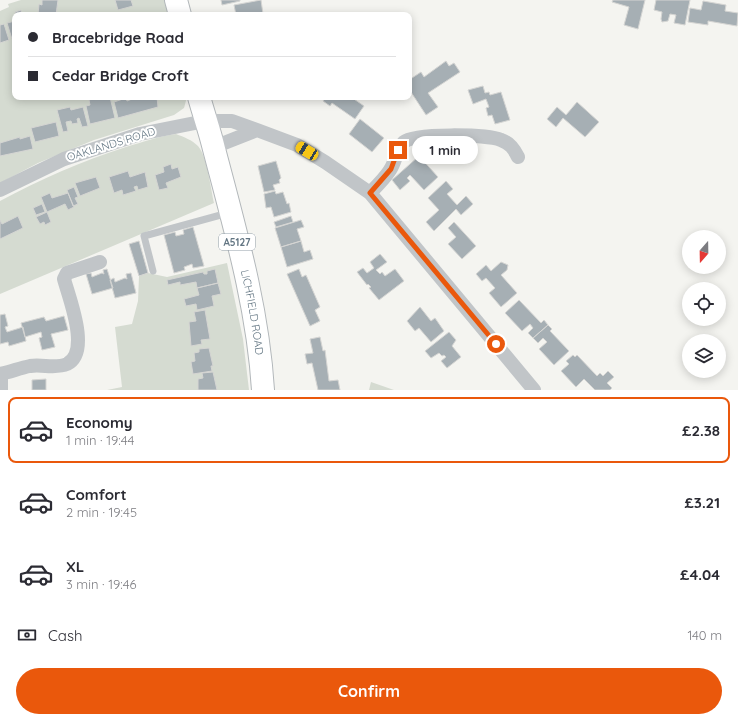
<!DOCTYPE html>
<meta charset="utf-8">
<style>
body{margin:0;font-family:Quicksand,sans-serif;background:#f2f2f3;color:#2b2b33;height:100vh;display:flex;flex-direction:column;font-size:15px;white-space:nowrap}
*{box-sizing:border-box;margin:0}
p{font-size:13px;color:#7c7c81}
.icon{flex:none;width:22px;height:22px;fill:none;stroke:currentColor;stroke-width:2;stroke-linecap:round;stroke-linejoin:round}
.map{position:relative;height:390px;overflow:hidden}
.drawer{display:flex;flex-direction:column;background:#fff;flex:1}
.drawer>*{flex:none}
.guide{position:absolute;left:12px;top:12px;width:400px;height:88px;border-radius:8px;box-shadow:0 2px 10px #0003;display:grid;align-content:center;height:88px;padding:0 16px;background:#fff}
.needle{width:26px;rotate:200deg}
.tools{position:absolute;left:682px;top:230px;display:grid;gap:8px}
.tools a{display:grid;place-items:center;width:44px;height:44px;border-radius:50%;background:#fff;box-shadow:0 2px 10px #0003;font-size:20px}
.end{position:absolute;width:18px;height:18px;margin:-9px;border:5px solid #ea580c;background:#fff;box-shadow:0 0 0 2px #fff}
.from{border-radius:50%}
.bubble{position:absolute;height:28px;border-radius:14px;background:#fff;box-shadow:0 2px 10px #0003;font-size:13px;font-weight:700;line-height:28px;text-align:center}
.car{position:absolute;width:12px;height:24px;margin:-12px -6px;border-radius:5px;box-shadow:0 0 3px 1px #0007;background:linear-gradient(#f5c518 24%,#345 0 40%,#f5c518 0 76%,#345 0 86%,#f5c518 0)}
.guide b{display:flex;align-items:center;gap:14px;height:38px;font-size:15px}
.guide b+b{border-top:1px solid #e1e1e2}
.guide i{width:10px;height:10px;background:#2b2b33}
ul{padding:7px 0 0;list-style:none}
li{display:flex;align-items:center;gap:12px;height:66px;margin:0 8px 6px;padding:0 8px;border:2px solid transparent;border-radius:8px}
li div{flex:1}
li b{display:block;font-size:15px}
li em{font-style:normal;font-weight:700}
li.current{border-color:#ea580c}
li>.icon{width:36px;height:36px;stroke-width:1.5}
.pay{display:flex;align-items:center;gap:10px;height:44px;padding:0 16px;font-size:15px}
.pay p{margin-inline-start:auto}
.primary-button{display:flex;gap:8px;margin-top:auto;padding:8px 16px}
.primary-button a{flex:1;height:46px;border-radius:24px;background:#ea580c;color:#fff;font-size:16px;font-weight:700;line-height:46px;text-align:center}
.map>svg:first-child{display:block}
.green{fill:#d5dbd1}
.building{fill:#a6afb4;stroke:#d5d5d3}
.lines{fill:none;stroke-linecap:round;stroke-linejoin:round}
.primary-casing{stroke:#b2b7ba;stroke-width:24}
.lane{stroke:#c1c5c8;stroke-width:7}
.street{stroke:#c1c5c8;stroke-width:14}
.primary{stroke:#fff;stroke-width:22}
.route{stroke:#ea580c;stroke-width:5}
.labels{text-anchor:middle;dominant-baseline:central;stroke-width:4;stroke-linejoin:round;paint-order:stroke}
.shield{fill:#fff;stroke:#919ea8;stroke-width:1}
.shield-label{font-size:10px;font-weight:bold;fill:#627582}
.street-label{font-size:11px;fill:#627582;stroke:#fff}
</style>
<div class="map">
<svg width="738" height="390" viewBox="0 0 738 390">
<rect width="100%" height="100%" fill="#f4f4f0"/>
<path class="green" d="M21 0H165L168 15H15V97H187L184 108 174 115 94 140 38 163 0 183V11L9 7 8 4Z
M176 134C184 137 192 140 198 146 207 156 211 190 214 203L0 294V201C41 179 82 161 126 147 143 142 159 136 176 134Z
M227 263 243 339 249 390H107L122 387 115 327 132 324 138 301 139 276 148 273 167 277Z
M371 382 394 390H369Z"/>
<path class="building" d="M42 0H58L56 15H38L39 4 42 5Z
M115 0H131L133 6 118 10Z
M221 0H240V1L222 5Z
M261 0 263 14 236 15 234 5Z
M613 0H645L638 29 624 25 629 7 612 2Z
M656 0H690L685 25 674 23 676 15 670 14 668 21 662 22 661 19 662 12 654 10Z
M703 1 726 5 725 11 738 13 737 26 708 21V25L688 22 690 8 701 10Z
M21 10 22 15H16L15 12Z
M15 21V38L12 39 7 23Z
M4 24 9 40 0 43V25Z
M446 61 449 66 454 63 460 72 428 93 438 107 426 115 409 89V80L421 72 424 77Z
M483 86 485 93 489 92 490 95 501 92 510 120 495 124 492 115 488 116 486 108 489 107 486 99 473 104 468 90Z
M99 97V99L110 97 115 118 90 124 86 106 90 105 89 100Z
M137 97H146L147 99 157 97 158 107 118 118 114 102 126 98 127 101Z
M326 97H351L364 106 355 119 332 103 330 106 323 101Z
M577 102 599 122 585 137 563 118 556 127 547 119 557 107 566 115Z
M70 107 71 110 83 107 88 126 82 127 79 118 77 119 78 123 72 124 71 121 66 122 68 131 63 132 57 110Z
M360 119 384 138 372 152 349 134Z
M56 122 59 136 35 142 31 128Z
M30 136 33 149 0 156V143L20 137V139Z
M419 156 438 177 424 190 410 175 407 178 410 181 400 190 392 180Z
M276 161 281 178 279 180 280 183 273 185 275 190 264 192 258 166Z
M171 164 172 169 178 167 181 177 166 183 168 188 159 190 155 175 164 172 163 167Z
M128 171 130 177 145 172 148 187 138 190 137 186 134 187 136 191 123 195 122 190 114 193 109 177Z
M96 177 100 188 80 196 75 183Z
M446 181 453 189 447 194 457 205 466 196 473 204 461 215 456 209 434 231 426 222 439 210 428 198Z
M74 187 78 197 75 198 78 204 73 206 67 190Z
M275 191 276 194 283 192 287 204 289 203 291 212 274 217 271 207 266 208 264 194Z
M50 193 52 198 68 193 74 207 68 210 65 204 47 212 41 197Z
M42 204 45 212 36 215 33 208Z
M47 212 51 222 45 225 44 222 40 224 36 217Z
M18 216 23 228 0 239V220L2 224Z
M291 216 293 222 276 227 274 222Z
M301 220 304 227 297 229 301 241 281 247 275 228Z
M454 222 476 246 462 259 448 244 456 237 448 228Z
M193 227 204 266 193 268 192 264 184 267 185 270 174 273 164 235 175 232 176 236 184 234 183 230Z
M139 241 148 273 139 276 129 244Z
M301 241 304 252 310 250 313 259 287 267 281 247Z
M380 254 387 262 376 270 380 274 382 272 385 276 395 269 404 281 379 300 369 288 371 287 368 284 367 285 357 272 363 268 367 273 374 268 370 262Z
M501 262 508 265 507 270 501 275 517 293 501 307 489 293 495 288 486 278 482 281 476 274 486 265 491 271Z
M107 269 113 288 92 294 86 274 91 273 92 277 102 273 104 274 103 270Z
M215 269 218 283 197 288 196 282 180 285V282L168 285 167 280 203 272 204 274H207V271Z
M299 269 302 277 306 275 320 307 315 310 320 321 310 326 287 274Z
M131 273 136 293 115 298 110 280 114 278 115 282 125 278 127 279 126 274Z
M218 283 221 294 212 296 214 306 197 310 196 304 186 306 184 299 199 295 197 288Z
M519 300 541 323 544 320 548 325 533 338 528 333 533 328 530 324 522 331 505 313Z
M420 307 431 321 435 318 444 331 431 342 419 328 415 331 407 321Z
M205 310 210 339 201 340 202 344 191 346 189 322 196 321 194 312Z
M5 314 8 326 5 327 7 332 23 327 26 341 9 346 8 342 0 344V315Z
M64 316 68 330 51 334 55 347 42 350 39 338 42 337 41 332 25 337 21 323 44 317 46 321Z
M548 325 552 329 550 331 569 351 554 365 539 349 547 342 543 338 538 343 533 338Z
M449 332 456 340 452 346 461 357 447 368 441 361 446 357 444 355 442 356 439 353 431 358 425 351Z
M320 337 323 351 325 350 329 381 338 380 340 390H318L312 363 307 364 305 354 313 353 310 339Z
M209 348 213 366H211L212 371 193 374 191 362 195 361 194 353 199 352V349Z
M573 355 575 357 577 355 597 376 600 373 603 376 608 371 614 377 607 383 612 388 610 390H595L584 379 576 387 561 371 569 364 566 361Z
M213 372 217 390H198V379L203 378 202 373Z
M46 379V390H32V380Z"/>
<g class="lines">
<g class="primary-casing">
<g id="primary">
<path d="M176 0 180 15"/>
<path id="s1" d="M199 97C204 115 210 132 214 149 235 229 258 308 263 390"/>
</g>
</g>
<path class="lane" d="M153 271 144 236 228 213"/>
<path class="street" d="M257 130 297 145 325 162 370 193 534 390
M0 190 64 159 140 134 205 121H232L257 130 214 147
M370 193C377 186 385 178 390 170 396 161 396 150 404 142 414 133 487 134 501 140 510 143 514 149 518 157
M0 374C10 372 20 368 30 366 42 364 56 369 67 364 91 352 69 298 64 279L67 273 100 262
M1 374V390"/>
<use href="#primary" class="primary"/>
</g>
<g class="lines">
<path class="route" d="M398 150 391 169 370 193 496 344"/>
</g>
<g class="labels">
<rect class="shield" x="219" y="234" width="36" height="16" rx="3"/>
<g class="shield-label">
<text x="237" y="242">A5127</text>
</g>
<g class="street-label">
<text transform="translate(111 144) rotate(-17)">OAKLANDS ROAD</text>
<text stroke="none"><textPath href="#s1" startOffset="222">LICHFIELD ROAD</textPath></text>
</g>
</g>
</svg>
<div class="tools">
<a><svg class="needle" viewBox="-14 -14 28 28"><path d="M0-13l5 13h-10z" fill="#e53935"/><path d="M0 13l5-13h-10z" fill="#7c7c81"/></svg></a>
<a><svg class="icon" aria-label="locate" viewBox="0 0 24 24"><circle cx="12" cy="12" r="6"/><path d="M12 2v4M12 18v4M2 12h4M18 12h4"/></svg></a>
<a><svg class="icon" aria-label="layers" viewBox="0 0 24 24"><path d="M12 4l9 5-9 5-9-5zM3 14l9 5 9-5"/></svg></a>
</div>
<i class="end from" style="left:496px;top:344px"></i>
<i class="end" style="left:398px;top:150px"></i>
<div class="bubble" style="left:412px;top:136px;width:66px">1 min</div>
<i class="car" style="left:307px;top:151px;rotate:301deg"></i>
<div class="guide">
<b><i class="from"></i>Bracebridge Road</b>
<b><i></i>Cedar Bridge Croft</b>
</div>
</div>
<section class="drawer">
<ul>
<li class="current"><svg class="icon" aria-label="car" viewBox="0 0 24 24"><path d="M5 17H2v-5l4-1 3-4h7l3 4 3 1v5h-3M9 17h6M6 11h13"/><circle cx="7" cy="17" r="2"/><circle cx="17" cy="17" r="2"/></svg><div><b>Economy</b><p>1 min · 19:44</p></div><em>£2.38</em></li>
<li><svg class="icon" aria-label="car" viewBox="0 0 24 24"><path d="M5 17H2v-5l4-1 3-4h7l3 4 3 1v5h-3M9 17h6M6 11h13"/><circle cx="7" cy="17" r="2"/><circle cx="17" cy="17" r="2"/></svg><div><b>Comfort</b><p>2 min · 19:45</p></div><em>£3.21</em></li>
<li><svg class="icon" aria-label="car" viewBox="0 0 24 24"><path d="M5 17H2v-5l4-1 3-4h7l3 4 3 1v5h-3M9 17h6M6 11h13"/><circle cx="7" cy="17" r="2"/><circle cx="17" cy="17" r="2"/></svg><div><b>XL</b><p>3 min · 19:46</p></div><em>£4.04</em></li>
</ul>
<div class="pay"><svg class="icon" aria-label="cash" viewBox="0 0 24 24"><path d="M3 7h18v10H3z"/><circle cx="12" cy="12" r="2"/></svg>Cash<p>140 m</p></div>
<div class="primary-button"><a>Confirm</a></div>
</section>
